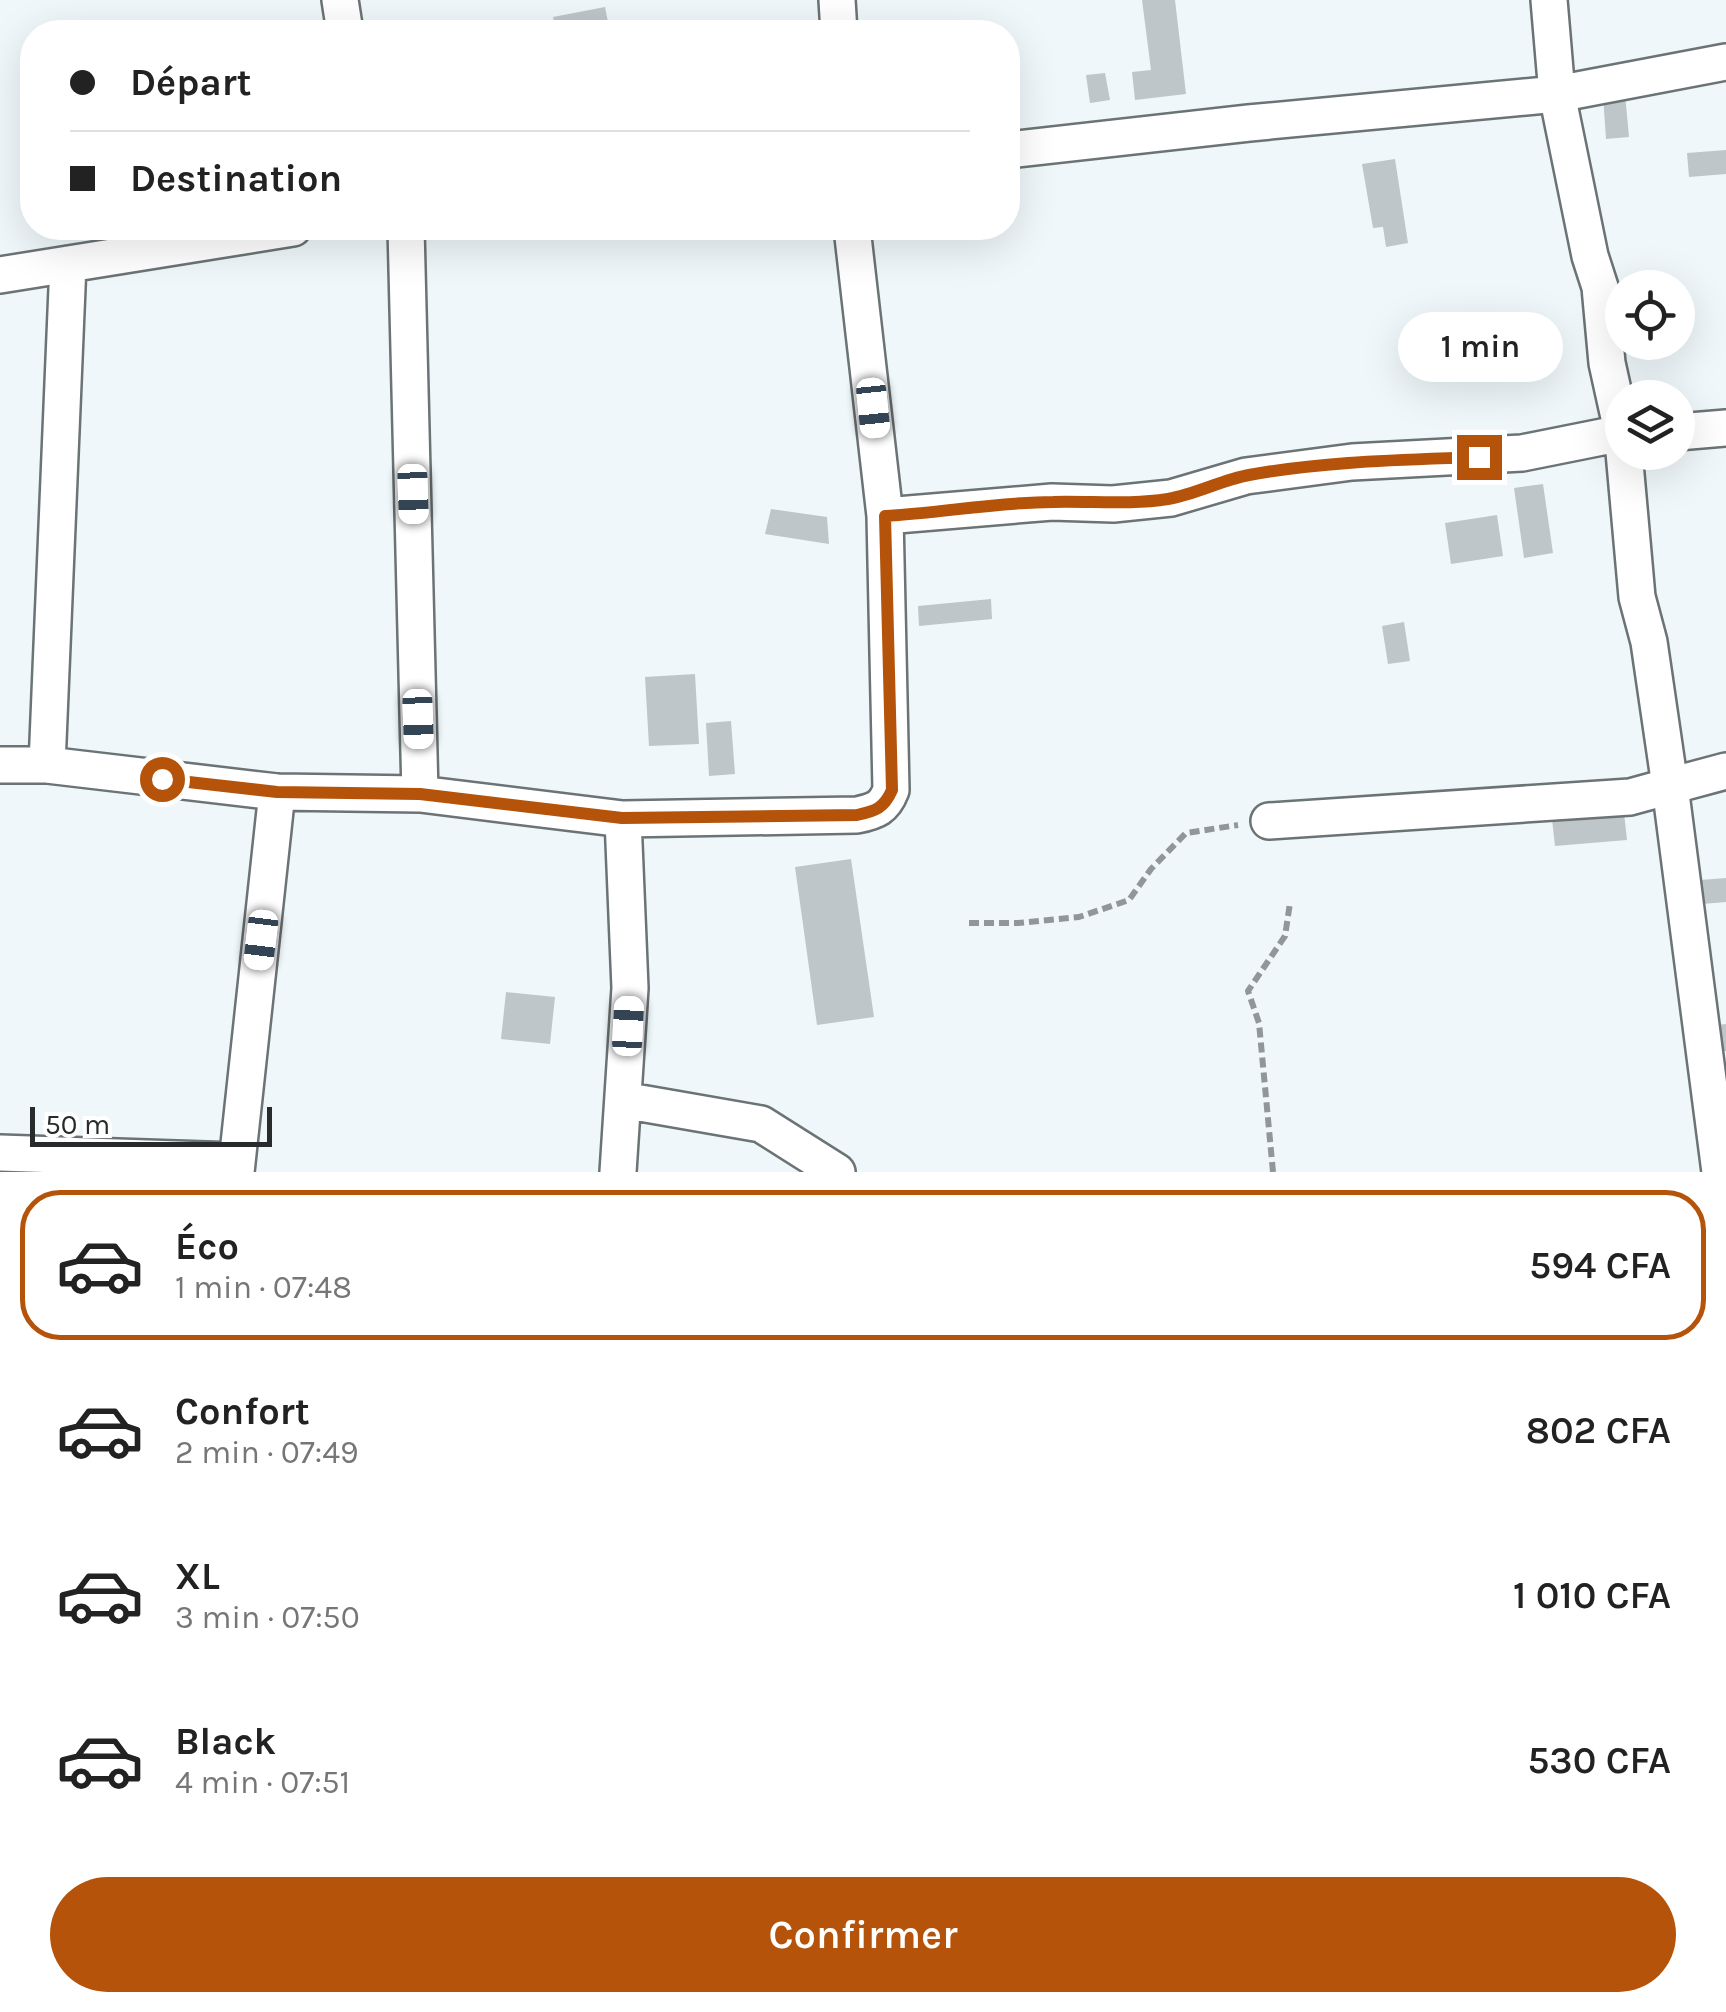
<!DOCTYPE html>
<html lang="fr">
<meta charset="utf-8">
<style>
body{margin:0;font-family:Karla,sans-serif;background:#f2f2f2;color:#222;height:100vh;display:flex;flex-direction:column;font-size:38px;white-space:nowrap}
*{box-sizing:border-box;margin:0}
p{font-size:32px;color:#767676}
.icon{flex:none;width:55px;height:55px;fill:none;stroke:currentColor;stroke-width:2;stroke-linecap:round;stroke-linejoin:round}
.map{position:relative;height:1172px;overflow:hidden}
.details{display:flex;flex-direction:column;background:#fff;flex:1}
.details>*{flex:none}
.guide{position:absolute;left:20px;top:20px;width:1000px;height:220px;border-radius:40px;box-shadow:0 10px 40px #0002;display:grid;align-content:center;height:220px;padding:0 50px;background:#fff}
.fabs{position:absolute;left:1605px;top:270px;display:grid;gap:20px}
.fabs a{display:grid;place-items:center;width:90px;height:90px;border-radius:50%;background:#fff;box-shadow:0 10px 40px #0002;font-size:50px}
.scale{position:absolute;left:30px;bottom:25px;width:242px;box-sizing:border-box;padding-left:10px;border:5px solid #282b2c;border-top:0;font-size:28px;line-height:35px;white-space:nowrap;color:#282b2c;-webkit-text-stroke:8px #fff;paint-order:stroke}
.end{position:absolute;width:45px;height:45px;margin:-22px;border:12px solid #b45309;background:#fff;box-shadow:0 0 0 5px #fff}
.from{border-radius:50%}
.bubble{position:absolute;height:70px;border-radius:35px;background:#fff;box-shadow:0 10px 40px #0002;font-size:32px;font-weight:600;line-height:70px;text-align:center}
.car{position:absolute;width:30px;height:60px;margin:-30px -15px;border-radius:12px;box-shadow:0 0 8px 2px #0007;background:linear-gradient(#fff 24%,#345 0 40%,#fff 0 76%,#345 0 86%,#fff 0)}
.guide b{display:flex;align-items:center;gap:35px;height:95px;font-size:38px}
.guide b+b{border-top:2px solid #e0e0e0}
.guide i{width:25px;height:25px;background:#222}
ul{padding:18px 0 0;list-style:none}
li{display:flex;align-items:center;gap:30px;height:150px;margin:0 20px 15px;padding:0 30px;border:5px solid transparent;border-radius:40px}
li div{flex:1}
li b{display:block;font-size:38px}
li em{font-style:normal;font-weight:600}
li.current{border-color:#b45309}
li>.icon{width:90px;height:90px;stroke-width:1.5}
.action{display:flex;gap:20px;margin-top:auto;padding:20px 50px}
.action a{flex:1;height:115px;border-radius:60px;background:#b45309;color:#fff;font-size:40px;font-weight:600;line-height:115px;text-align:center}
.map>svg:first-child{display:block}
.building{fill:#bec6c9}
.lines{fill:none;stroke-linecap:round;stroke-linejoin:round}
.street-casing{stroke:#6b7375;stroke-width:40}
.path{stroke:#919799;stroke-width:6;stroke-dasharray:10 5;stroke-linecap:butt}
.street{stroke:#fff;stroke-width:35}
.route{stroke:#b45309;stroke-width:12}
</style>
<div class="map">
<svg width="1726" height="1172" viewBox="0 0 1726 1172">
<rect width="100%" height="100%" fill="#eff7fa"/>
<path class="building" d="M1142 0H1175L1186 94 1135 100 1132 72 1151 70Z
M605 7 610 32H556L553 17Z
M1105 73 1110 100 1090 103 1086 75Z
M1625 94 1629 137 1606 139 1603 96Z
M1726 150V174L1689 177 1687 153Z
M1395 159 1408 243 1386 247 1383 227 1373 228 1362 164Z
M1543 484 1553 553 1524 558 1514 488Z
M771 509 827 517 829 544 765 534Z
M1497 515 1503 556 1451 564 1445 523Z
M991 599 992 619 919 626 918 606Z
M1404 622 1410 661 1388 664 1382 626Z
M695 674 699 744 649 746 645 677Z
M731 721 735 774 709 776 706 723Z
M1624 813 1627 840 1555 846 1552 819Z
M851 859 874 1017 817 1025 795 867Z
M1726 878V902L1702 904 1700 880Z
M506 992 555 997 550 1044 501 1039Z
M1726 1024V1051L1718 1052 1716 1025Z"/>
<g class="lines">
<g class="street-casing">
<path id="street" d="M340 0 345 32
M837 0 839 32
M1549 0 1557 94 1590 256 1600 287 1607 363 1622 431
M1008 150 1249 123 1557 94 1726 62
M406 228 420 794
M0 275 293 228
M1678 432 1726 428
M1624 452 1637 597 1649 642 1670 786 1726 771
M885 516 1052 502 1113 504 1171 498 1246 476 1352 462 1522 453 1622 433
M0 765H47L277 792 420 794 623 819 857 815C876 811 884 808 891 790L885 516 852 228
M47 765 68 264
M1269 821 1630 797 1670 786 1720 1172
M623 1100 761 1124 837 1172
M0 1153 236 1161
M236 1172 277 792
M618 1172 630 988 623 819"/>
</g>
<path class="path" d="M969 923H1018L1079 917 1129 900 1151 869 1186 833 1238 825
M1273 1172 1259 1023 1248 991 1285 936 1290 903"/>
<use href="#street" class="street"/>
</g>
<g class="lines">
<path class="route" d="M162 779 277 792 420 794 622 818 857 815C876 811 884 808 892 790L885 516C941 513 997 502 1053 502 1092 501 1130 505 1168 499 1196 494 1222 480 1249 475 1325 461 1402 460 1479 457"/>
</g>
</svg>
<div class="fabs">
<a><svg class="icon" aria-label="locate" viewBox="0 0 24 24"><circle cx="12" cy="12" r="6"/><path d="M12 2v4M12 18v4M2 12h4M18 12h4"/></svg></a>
<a><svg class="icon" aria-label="layers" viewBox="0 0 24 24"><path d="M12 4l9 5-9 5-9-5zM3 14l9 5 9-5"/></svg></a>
</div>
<div class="scale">50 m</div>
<i class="end from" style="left:162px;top:779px"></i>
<i class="end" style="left:1479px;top:457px"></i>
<div class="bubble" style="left:1398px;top:312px;width:165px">1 min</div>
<i class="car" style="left:873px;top:408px;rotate:174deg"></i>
<i class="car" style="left:413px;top:494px;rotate:178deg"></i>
<i class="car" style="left:418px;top:719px;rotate:178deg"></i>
<i class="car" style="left:261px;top:940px;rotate:187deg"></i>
<i class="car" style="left:628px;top:1026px;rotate:3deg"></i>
<div class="guide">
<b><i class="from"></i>Départ</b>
<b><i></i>Destination</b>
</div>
</div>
<section class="details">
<ul>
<li class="current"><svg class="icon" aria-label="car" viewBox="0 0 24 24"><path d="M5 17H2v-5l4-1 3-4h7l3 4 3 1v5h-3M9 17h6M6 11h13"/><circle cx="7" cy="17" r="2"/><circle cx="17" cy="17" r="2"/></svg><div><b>Éco</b><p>1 min · 07:48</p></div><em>594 CFA</em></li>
<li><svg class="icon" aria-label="car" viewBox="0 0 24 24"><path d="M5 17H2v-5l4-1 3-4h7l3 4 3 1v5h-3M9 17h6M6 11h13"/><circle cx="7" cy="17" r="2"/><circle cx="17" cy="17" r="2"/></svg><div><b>Confort</b><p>2 min · 07:49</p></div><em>802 CFA</em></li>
<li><svg class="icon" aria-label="car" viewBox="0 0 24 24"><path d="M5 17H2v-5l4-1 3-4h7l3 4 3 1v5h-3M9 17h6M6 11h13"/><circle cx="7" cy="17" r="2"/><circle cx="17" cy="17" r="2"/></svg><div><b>XL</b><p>3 min · 07:50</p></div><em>1 010 CFA</em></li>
<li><svg class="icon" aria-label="car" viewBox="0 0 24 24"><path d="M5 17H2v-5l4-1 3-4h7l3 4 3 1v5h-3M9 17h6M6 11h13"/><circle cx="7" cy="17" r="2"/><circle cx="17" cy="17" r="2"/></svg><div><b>Black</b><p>4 min · 07:51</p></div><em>530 CFA</em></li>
</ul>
<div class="action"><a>Confirmer</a></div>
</section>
